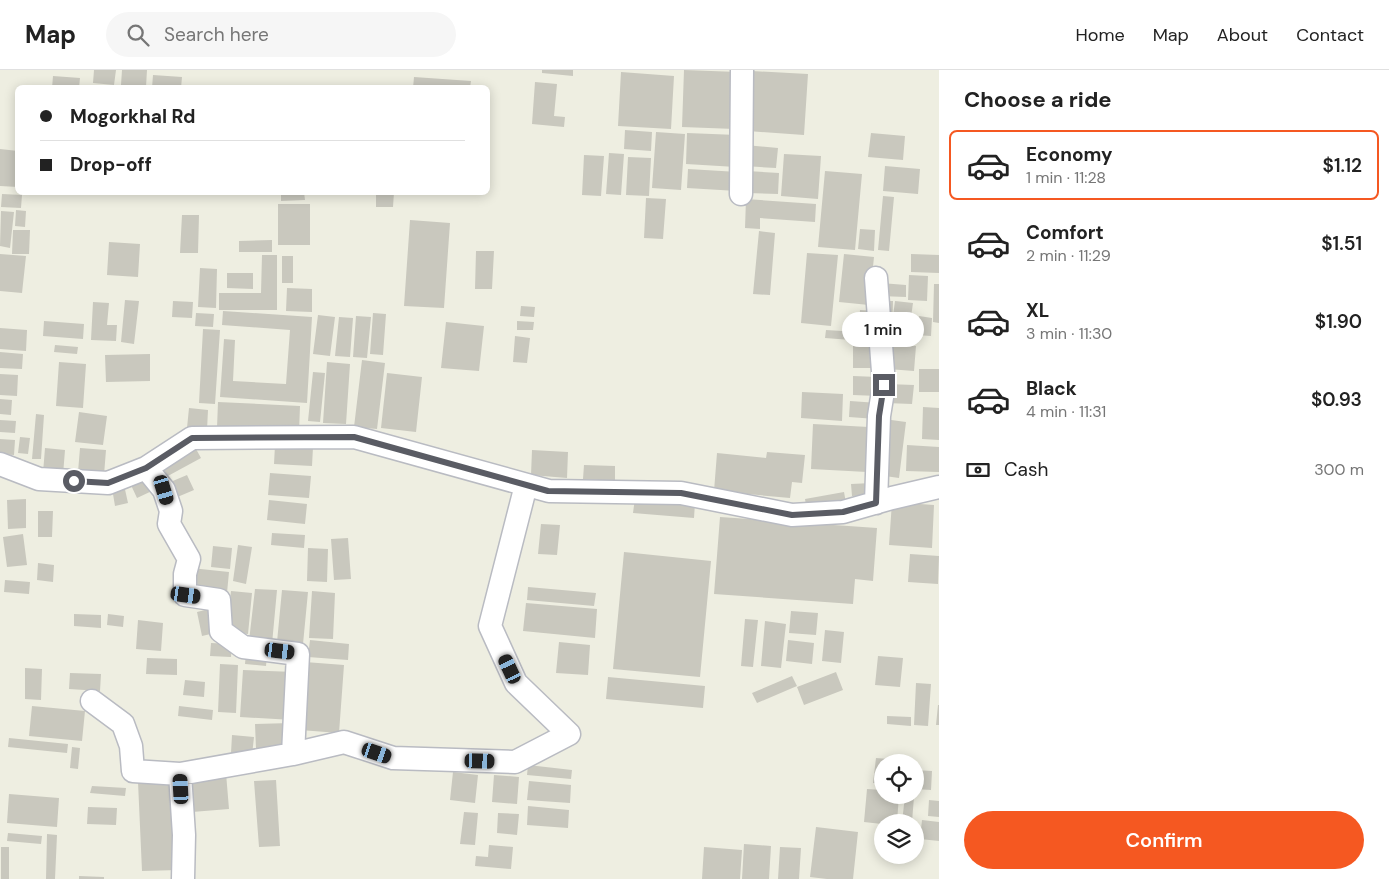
<!DOCTYPE html>
<meta charset="utf-8">
<style>
body{margin:0;font-family:"DM Sans",sans-serif;background:#f6f6f6;color:#222;height:100vh;display:flex;flex-direction:column;font-size:19px;white-space:nowrap}
*{box-sizing:border-box;margin:0}
p{font-size:16px;color:#767676}
.icon{flex:none;width:28px;height:28px;fill:none;stroke:currentColor;stroke-width:2;stroke-linecap:round;stroke-linejoin:round}
.map{position:relative;flex:1;overflow:hidden}
.sheet{display:flex;flex-direction:column;background:#fff;width:450px}
.sheet>*{flex:none}
.guide{position:absolute;left:15px;top:15px;width:475px;height:110px;border-radius:8px;box-shadow:0 2px 12px #0003;display:grid;align-content:center;height:110px;padding:0 25px;background:#fff}
.tools{position:absolute;left:874px;top:684px;display:grid;gap:10px}
.tools a{display:grid;place-items:center;width:50px;height:50px;border-radius:50%;background:#fff;box-shadow:0 2px 12px #0003;font-size:25px}
.end{position:absolute;width:22px;height:22px;margin:-11px;border:6px solid #5a5c64;background:#fff;box-shadow:0 0 0 2px #fff}
.from{border-radius:50%}
.bubble{position:absolute;height:35px;border-radius:18px;background:#fff;box-shadow:0 2px 12px #0003;font-size:16px;font-weight:600;line-height:35px;text-align:center}
.car{position:absolute;width:15px;height:30px;margin:-15px -8px;border-radius:6px;box-shadow:0 0 4px 1px #0007;background:linear-gradient(#222 24%,#8ab4d8 0 40%,#222 0 76%,#8ab4d8 0 86%,#222 0)}
.guide b{display:flex;align-items:center;gap:18px;height:48px;font-size:19px}
.guide b+b{border-top:1px solid #e0e0e0}
.guide i{width:12px;height:12px;background:#222}
ul{padding:0;list-style:none}
li{display:flex;align-items:center;gap:15px;height:70px;margin:0 10px 8px;padding:0 15px;border:2px solid transparent;border-radius:8px}
li div{flex:1}
li b{display:block;font-size:19px}
li em{font-style:normal;font-weight:600}
li.on{border-color:#f55821}
li>.icon{width:45px;height:45px;stroke-width:1.5}
h2{padding:0 25px;font-size:22px;line-height:60px}
.pay{display:flex;align-items:center;gap:12px;height:55px;padding:0 25px;font-size:19px}
.pay p{margin-inline-start:auto}
.button{display:flex;gap:10px;margin-top:auto;padding:10px 25px}
.button a{flex:1;height:58px;border-radius:30px;background:#f55821;color:#fff;font-size:20px;font-weight:600;line-height:58px;text-align:center}
header{display:flex;align-items:center;gap:30px;box-sizing:border-box;height:70px;padding:0 25px;background:#fff;border-bottom:1px solid #e0e0e0}
header strong{font-size:24px}
nav{display:flex;gap:28px;margin-inline-start:auto;font-size:18px}
.search{width:350px;height:45px;background:#f6f6f6;display:flex;align-items:center;gap:12px;box-sizing:border-box;padding:0 18px;border-radius:28px;color:#767676;font-size:19px}
main{display:flex;flex:1;min-height:0}
.map>svg:first-child{display:block}
.building{fill:#c9c8be}
.lines{fill:none;stroke-linecap:round;stroke-linejoin:round}
.street-casing{stroke:#b9bbc2;stroke-width:25}
.street{stroke:#fff;stroke-width:22}
.route{stroke:#5a5c64;stroke-width:6}
</style>
<header>
<strong>Map</strong>
<div class="search"><svg class="icon" aria-label="search" viewBox="0 0 24 24"><circle cx="10" cy="10" r="6"/><path d="M15 15l6 6"/></svg>Search here</div>
<nav><a>Home</a><a>Map</a><a>About</a><a>Contact</a></nav>
</header>
<main>
<div class="map">
<svg width="939" height="809" viewBox="0 0 939 809">
<rect width="100%" height="100%" fill="#eeeee1"/>
<path class="building" d="M94 0H116L114 15 93 13Z
M122 0H147L146 17 121 15Z
M542 0H573V6L542 3Z
M684 0 738 2 735 59 682 57Z
M752 1 808 4 804 65 748 61Z
M621 2 674 6 671 59 618 56Z
M153 5 182 7 181 18H152Z
M53 6 80 8 79 18H52Z
M414 7 471 11 470 18H413Z
M535 12 557 14 554 46 565 47 564 57 532 54Z
M625 60 652 62 651 81 624 79Z
M656 62 685 64 681 120 652 118Z
M687 63 737 65 736 97 686 94Z
M871 63 905 66 903 90 868 87Z
M745 75 778 78 776 98 744 96Z
M0 79 18 81V117L0 116Z
M609 83 624 84 621 125 606 124Z
M784 84 821 86 818 129 781 126Z
M584 85 604 86 601 126 582 125Z
M628 87 651 88 649 126 626 125Z
M885 96 920 99 918 124 883 121Z
M688 99 738 102 737 121 687 118Z
M747 101 779 103 778 124 746 123Z
M825 101 862 104 855 180 818 177Z
M281 122H304L305 130 281 131Z
M376 122H394L393 137H376Z
M2 124 22 125 21 138 1 137Z
M883 126 894 127 889 181 878 180Z
M646 128 666 129 663 169 644 168Z
M746 129 816 134 815 152 760 148V159L745 158Z
M278 134H310V175H278Z
M16 140 26 141 25 157 15 156Z
M1 141 14 142 10 178 0 176Z
M182 145H199L198 183H180Z
M410 150 450 153 444 238 404 236Z
M860 159 875 160 874 181 858 179Z
M13 160H30L29 184H12Z
M759 161 775 163 770 225 753 224Z
M272 170V182H239V171Z
M109 172 140 174 138 207 107 205Z
M476 181H494L492 219H475Z
M807 183 838 185 831 256 801 253Z
M0 184 26 186 22 223 0 221Z
M844 184 874 187 869 235 839 232Z
M911 184 939 185V203L911 202Z
M262 185H277V240H219V223H261Z
M282 186H293V213H282Z
M200 198 217 199 216 238 198 237Z
M227 203H253V219L227 218Z
M909 205 928 206 927 231 908 230Z
M881 213 906 215V227L880 226Z
M934 214H939V253L933 252Z
M287 218 312 219V242L286 241Z
M125 230 139 231 134 274 121 272Z
M173 231 193 232 192 248 172 247Z
M881 231H893L892 260 880 259Z
M895 231 913 233 911 247 893 246Z
M93 232 109 233 107 255H117L116 271 91 270Z
M521 236 535 237 534 247 520 246Z
M860 240 877 241V272L825 268 826 260 858 262Z
M223 241 312 247 307 333 220 327 224 269 235 270 233 311 286 314 290 260 222 255Z
M196 243 214 244 213 257 195 256Z
M373 243 386 244 383 285 370 284Z
M318 245 335 247 330 286 313 284Z
M356 246 371 247 367 288 353 287Z
M919 246 932 248 931 266 917 265Z
M339 247 353 248 350 287 335 286Z
M44 251 84 254 83 269 43 266Z
M517 251 534 252 533 260H517Z
M896 251 914 252 913 271 895 270Z
M446 252 484 256 479 301 441 298Z
M0 258 27 260 26 281 0 279Z
M203 259 220 260 215 334 199 333Z
M515 266 530 268 527 293 513 292Z
M890 274 916 276 914 301 888 299Z
M55 275 78 277 77 284 54 282Z
M853 276H879V298H853Z
M0 282 23 284 22 299 0 298Z
M150 284V311L106 312 105 285Z
M362 290 385 293 377 359 354 357Z
M59 292 86 294 83 338 56 336Z
M327 292 350 294 346 354 323 353Z
M919 299H939V322H919Z
M313 302 325 303 320 352 308 351Z
M387 303 422 307 416 362 381 358Z
M0 304 18 305 17 326 0 325Z
M853 306 878 307V326L853 325Z
M887 314 914 315 912 334 886 333Z
M802 322 843 324 842 351 801 348Z
M0 329 12 330 11 345 0 344Z
M850 331 878 333 876 349 849 347Z
M218 332 300 336 299 362 217 358Z
M923 337 939 338V370L922 369Z
M189 338 208 340 207 360 187 358Z
M79 342 107 346 103 375 75 372Z
M36 344 44 345 41 389H32Z
M884 349 906 352 899 408 878 405Z
M0 350 16 351 15 363 0 362Z
M813 354 869 357 867 402 811 399Z
M20 367 30 368 28 384 18 383Z
M0 369 15 370 14 385 0 384Z
M275 375 313 377 312 396 274 394Z
M907 375 939 377V402L906 401Z
M45 378 65 380 63 405 43 403Z
M80 378 106 380 104 405 78 402Z
M196 379 201 388 166 407 161 398Z
M532 380 568 382 567 408 531 405Z
M767 382 805 385 802 413 792 412 790 428 714 421 717 383 766 388Z
M584 395 615 396V411L583 409Z
M270 403 311 406 309 428 268 425Z
M147 405 154 420 137 428 130 413Z
M187 405 194 420 175 428 168 413Z
M872 413 873 425 852 426 851 414Z
M124 415 128 433 115 436 112 418Z
M844 422 846 433 807 441 805 429Z
M635 428 695 433 694 448 633 443Z
M26 429V458L8 459 7 430Z
M269 430 307 434 305 454 267 450Z
M892 432 934 435 932 478 889 475Z
M38 441H53L52 467H38Z
M720 447 877 458 873 511 855 509 853 534 714 524Z
M541 454 560 455 557 485 538 484Z
M272 463 305 465 304 478 271 475Z
M23 464 27 495 7 497 3 467Z
M348 468 351 509 334 510 331 469Z
M238 475 252 477 246 514 233 511Z
M213 476 232 478 230 499 211 497Z
M308 478 328 479 327 512 307 511Z
M624 482 711 491 700 607 613 599Z
M910 484 939 486 938 514 908 512Z
M38 493 54 495 53 512 37 510Z
M191 498 229 502 227 523 189 519Z
M5 510 30 512 29 524 4 522Z
M528 517 596 523 594 536 527 530Z
M255 519 277 520 272 574 249 571Z
M282 520 308 522 303 574 277 572Z
M231 521 252 523 248 564 227 562Z
M312 521 335 523 333 569 309 568Z
M526 533 597 539 595 568 523 561Z
M209 539 215 563 202 566 197 542Z
M791 541 818 543 816 565 789 563Z
M74 544 101 545V558L74 556Z
M108 544 124 546 123 557 107 555Z
M745 549 758 550 753 597 741 596Z
M138 550 163 553 161 581 136 579Z
M765 551 786 554 781 598 761 596Z
M825 560 844 562 841 593 822 591Z
M310 570 349 574 348 590 308 587Z
M788 570 814 573 812 594 786 591Z
M559 572 590 575 588 605 556 603Z
M211 573 232 574 231 587 210 586Z
M246 583 267 585 266 596 245 594Z
M878 586 903 588 900 617 875 615Z
M147 588 177 589V605L146 604Z
M305 592 344 595 339 663 300 660Z
M220 594 238 595 236 643 218 642Z
M25 598 42 599 41 630 25 629Z
M243 600 295 602 293 650 240 647Z
M836 602 843 620 804 635 797 617Z
M70 603 101 604 100 621 69 619Z
M792 606 797 616 757 633 752 623Z
M608 607 705 616 703 638 606 629Z
M185 610 205 612 204 627 183 625Z
M916 613 931 614 928 656 914 655Z
M938 635H939V655H936Z
M32 636 85 641 82 671 29 666Z
M179 636 213 640 212 650 178 646Z
M887 646 911 647V656L887 654Z
M291 653V678L256 679 255 654Z
M232 665 254 667 252 685 231 683Z
M9 668 68 674 67 683 8 677Z
M72 677 80 678 78 699 70 698Z
M876 688 901 690V692H882V714L873 713Z
M528 695 572 700 571 709 527 705Z
M915 700 932 701 931 720 915 719Z
M453 702 478 705 475 733 450 730Z
M226 703 229 739 192 742 189 707Z
M494 705 519 707 517 734 492 732Z
M175 710 179 800 142 801 138 712Z
M276 710 280 776 259 777 254 711Z
M529 711 571 715 570 733 527 730Z
M92 716 126 718 125 726 90 723Z
M867 719 882 720V725H899L897 752H882V754L864 752Z
M9 724 59 728 57 757 7 753Z
M905 726 914 727 912 752H902Z
M929 730 939 731V747L928 746Z
M528 736 569 740 568 758 527 755Z
M88 737 117 738 116 755 87 754Z
M464 742 478 743 475 775 460 774Z
M498 743 519 744 517 765 497 763Z
M922 750 939 752V771L920 769Z
M816 757 858 762 853 809H827L810 807Z
M8 763 42 766 41 774 7 771Z
M47 764 57 765 55 809H46Z
M744 774 771 776 769 809H742Z
M489 775 513 777 511 799 475 796 476 786 488 787Z
M1 777H9V809H1Z
M704 777 742 780 740 809H702Z
M780 777 801 778 799 809H778Z
M79 806 104 807V809H79Z"/>
<g class="lines">
<g class="street-casing">
<path id="street" d="M741 124 742 0
M0 394 39 409 108 413 146 398 192 368 354 367 549 421 681 423 792 445 843 442 892 428 939 417
M146 398 164 420 171 441 169 454 189 489 185 504V525L219 530 221 561 243 577 298 584 293 684 180 704
M876 433 879 346 884 315 876 208
M92 631 123 654 131 676 133 701 180 704 184 765 183 809
M293 684 344 672 393 688 515 692 569 664 516 613 490 556 526 415"/>
</g>
<use href="#street" class="street"/>
</g>
<g class="lines">
<path class="route" d="M74 411 108 413 146 398 192 368 354 367 548 421 681 423 792 445 843 442 876 433 879 346 884 315"/>
</g>
</svg>
<div class="tools">
<a><svg class="icon" aria-label="locate" viewBox="0 0 24 24"><circle cx="12" cy="12" r="6"/><path d="M12 2v4M12 18v4M2 12h4M18 12h4"/></svg></a>
<a><svg class="icon" aria-label="layers" viewBox="0 0 24 24"><path d="M12 4l9 5-9 5-9-5zM3 14l9 5 9-5"/></svg></a>
</div>
<i class="end from" style="left:74px;top:411px"></i>
<i class="end" style="left:884px;top:315px"></i>
<div class="bubble" style="left:842px;top:242px;width:82px">1 min</div>
<i class="car" style="left:164px;top:420px;rotate:163deg"></i>
<i class="car" style="left:186px;top:525px;rotate:98deg"></i>
<i class="car" style="left:280px;top:581px;rotate:97deg"></i>
<i class="car" style="left:510px;top:599px;rotate:335deg"></i>
<i class="car" style="left:377px;top:683px;rotate:109deg"></i>
<i class="car" style="left:480px;top:691px;rotate:92deg"></i>
<i class="car" style="left:181px;top:719px;rotate:357deg"></i>
<div class="guide">
<b><i class="from"></i>Mogorkhal Rd</b>
<b><i></i>Drop-off</b>
</div>
</div>
<section class="sheet">
<h2>Choose a ride</h2>
<ul>
<li class="on"><svg class="icon" aria-label="car" viewBox="0 0 24 24"><path d="M5 17H2v-5l4-1 3-4h7l3 4 3 1v5h-3M9 17h6M6 11h13"/><circle cx="7" cy="17" r="2"/><circle cx="17" cy="17" r="2"/></svg><div><b>Economy</b><p>1 min · 11:28</p></div><em>$1.12</em></li>
<li><svg class="icon" aria-label="car" viewBox="0 0 24 24"><path d="M5 17H2v-5l4-1 3-4h7l3 4 3 1v5h-3M9 17h6M6 11h13"/><circle cx="7" cy="17" r="2"/><circle cx="17" cy="17" r="2"/></svg><div><b>Comfort</b><p>2 min · 11:29</p></div><em>$1.51</em></li>
<li><svg class="icon" aria-label="car" viewBox="0 0 24 24"><path d="M5 17H2v-5l4-1 3-4h7l3 4 3 1v5h-3M9 17h6M6 11h13"/><circle cx="7" cy="17" r="2"/><circle cx="17" cy="17" r="2"/></svg><div><b>XL</b><p>3 min · 11:30</p></div><em>$1.90</em></li>
<li><svg class="icon" aria-label="car" viewBox="0 0 24 24"><path d="M5 17H2v-5l4-1 3-4h7l3 4 3 1v5h-3M9 17h6M6 11h13"/><circle cx="7" cy="17" r="2"/><circle cx="17" cy="17" r="2"/></svg><div><b>Black</b><p>4 min · 11:31</p></div><em>$0.93</em></li>
</ul>
<div class="pay"><svg class="icon" aria-label="cash" viewBox="0 0 24 24"><path d="M3 7h18v10H3z"/><circle cx="12" cy="12" r="2"/></svg>Cash<p>300 m</p></div>
<div class="button"><a>Confirm</a></div>
</section>
</main>
